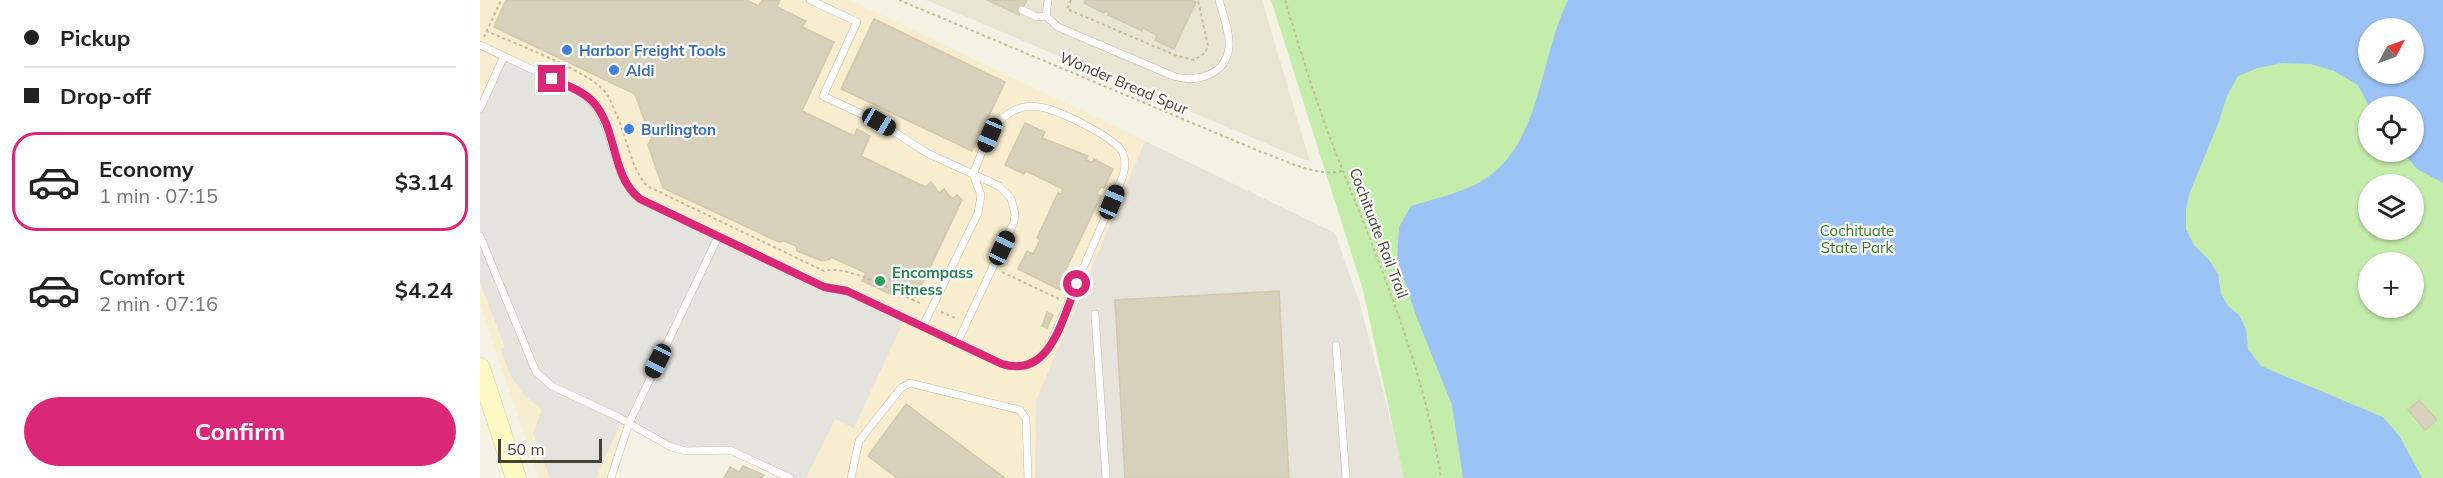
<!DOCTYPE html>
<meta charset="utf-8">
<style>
body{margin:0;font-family:Mulish,sans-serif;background:#f2f2f2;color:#222;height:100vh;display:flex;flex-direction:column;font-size:22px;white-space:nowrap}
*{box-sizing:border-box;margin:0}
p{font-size:20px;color:#767676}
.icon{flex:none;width:33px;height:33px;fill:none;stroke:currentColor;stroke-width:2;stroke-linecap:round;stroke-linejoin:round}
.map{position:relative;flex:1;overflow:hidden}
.drawer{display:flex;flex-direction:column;background:#fff;width:480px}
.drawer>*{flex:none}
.banner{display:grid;align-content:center;height:132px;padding:0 24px;background:#fff}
.needle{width:39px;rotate:49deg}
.fabs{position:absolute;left:1878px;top:18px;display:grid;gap:12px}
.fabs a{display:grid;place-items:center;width:66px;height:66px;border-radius:50%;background:#fff;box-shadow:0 2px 4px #0004;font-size:30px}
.scale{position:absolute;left:18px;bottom:15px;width:104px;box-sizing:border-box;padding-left:6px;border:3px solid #474334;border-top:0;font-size:16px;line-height:21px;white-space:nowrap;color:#474334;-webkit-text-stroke:4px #fff;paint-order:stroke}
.end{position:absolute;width:27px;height:27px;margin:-14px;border:8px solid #db2777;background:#fff;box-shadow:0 0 0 3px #fff}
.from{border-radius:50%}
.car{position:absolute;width:18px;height:36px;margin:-18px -9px;border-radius:8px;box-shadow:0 0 4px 2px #0007;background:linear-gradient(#222 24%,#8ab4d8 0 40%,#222 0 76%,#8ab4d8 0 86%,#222 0)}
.banner b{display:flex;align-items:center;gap:21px;height:57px;font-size:22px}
.banner b+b{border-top:2px solid #e0e0e0}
.banner i{width:15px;height:15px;background:#222}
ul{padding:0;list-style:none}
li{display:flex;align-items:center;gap:18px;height:99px;margin:0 12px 9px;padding:0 12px;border:3px solid transparent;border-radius:24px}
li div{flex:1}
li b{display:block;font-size:22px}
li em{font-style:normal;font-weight:700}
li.on{border-color:#db2777}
li>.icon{width:54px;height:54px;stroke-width:1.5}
.primary-button{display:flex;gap:12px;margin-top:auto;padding:12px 24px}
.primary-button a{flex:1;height:69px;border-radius:36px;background:#db2777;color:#fff;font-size:24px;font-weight:700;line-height:69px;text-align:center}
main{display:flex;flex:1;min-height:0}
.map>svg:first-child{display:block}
.residential{fill:#e9e5d3}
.commercial{fill:#f8edce}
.industrial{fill:#e6e3da}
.green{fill:#c4ecaa;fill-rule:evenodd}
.parking{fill:#e4e3de}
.water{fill:#9cc3f6;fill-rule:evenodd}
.building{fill:#d7d0ba;stroke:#d2c9ac;stroke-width:1.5}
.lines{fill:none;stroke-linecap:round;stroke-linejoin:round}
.service-casing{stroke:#c0bca7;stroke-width:8}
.secondary-casing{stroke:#d7d191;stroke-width:21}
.path{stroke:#c3bb97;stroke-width:2;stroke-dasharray:3 3;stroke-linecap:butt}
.service{stroke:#fff;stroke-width:7}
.secondary{stroke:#fffac4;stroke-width:20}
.route{stroke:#db2777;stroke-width:8}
.shop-dot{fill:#3f7fe0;stroke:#fff;stroke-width:2}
.leisure-dot{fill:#2e9e5b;stroke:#fff;stroke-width:2}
.labels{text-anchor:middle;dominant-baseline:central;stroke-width:4.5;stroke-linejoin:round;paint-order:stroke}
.shop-label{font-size:15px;font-weight:bold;fill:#366cbe;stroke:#fff;text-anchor:start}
.street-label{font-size:15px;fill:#474334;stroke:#fff}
.park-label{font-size:15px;fill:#377e22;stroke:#fff}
.leisure-label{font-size:15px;font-weight:bold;fill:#27864d;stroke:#fff;text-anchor:start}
</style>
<main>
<section class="drawer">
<div class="banner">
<b><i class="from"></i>Pickup</b>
<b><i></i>Drop-off</b>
</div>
<ul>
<li class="on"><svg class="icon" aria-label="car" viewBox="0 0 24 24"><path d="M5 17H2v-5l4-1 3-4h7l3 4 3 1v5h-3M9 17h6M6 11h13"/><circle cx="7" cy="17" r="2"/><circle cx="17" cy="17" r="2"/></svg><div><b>Economy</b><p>1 min · 07:15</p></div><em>$3.14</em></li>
<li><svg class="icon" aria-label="car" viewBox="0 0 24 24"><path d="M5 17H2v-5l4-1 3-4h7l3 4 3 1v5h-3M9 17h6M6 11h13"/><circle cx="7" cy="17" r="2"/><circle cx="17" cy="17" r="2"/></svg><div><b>Comfort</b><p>2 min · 07:16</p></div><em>$4.24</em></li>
</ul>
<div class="primary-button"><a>Confirm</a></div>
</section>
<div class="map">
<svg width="1963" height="478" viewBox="0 0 1963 478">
<rect width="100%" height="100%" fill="#f4f2e5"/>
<path class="residential" d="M446 0H782L830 162Z"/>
<path class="commercial" d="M0 0H370L665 141 556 401 555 478H311L258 452 149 423 131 478H59L0 304Z"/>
<path class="industrial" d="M665 141 855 233 880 304 926 478H555L556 401Z"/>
<path class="green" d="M791 0H1963V478H924L883 290ZM1888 28H1934V74H1888ZM1888 106H1934V152H1888ZM1888 184H1934V230H1888ZM1888 262H1934V308H1888Z"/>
<path class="parking" d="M24 56 113 102 144 181 153 194 344 287 367 291 425 318 374 428 355 419 326 478H311L258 452 206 451 149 423H141L116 478H70L53 433 62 410 43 394 31 376 20 349 25 347 0 283V109Z"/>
<path class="water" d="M1088 0H1963V183L1937 169 1923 152H1934V106H1889L1878 85 1854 71 1831 64 1802 63 1778 68 1758 76 1747 96 1738 124 1710 192 1706 209V229L1714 245 1729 260 1738 274 1741 294 1748 306 1759 315 1766 329 1768 349 1781 366 1903 417 1920 437 1942 478H983L972 405 937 318 917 260 919 227 931 206C953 199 990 191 1008 177 1062 138 1060 56 1088 0ZM1888 28H1934V74H1888Z"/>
<path class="building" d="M26 0H266L279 6 282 0H300L297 7 326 21 322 27 354 42 322 111 374 136 377 129 390 136 381 156 445 187 451 182 459 193 464 189 472 199 477 195 482 200 436 297 416 288 412 295 382 281 386 273 351 257 350 259 342 261 317 251 316 246 304 241 299 242 183 188 168 145 173 135 169 133 155 94 14 27Z
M507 0H547L539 15Z
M606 0H711L716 2 694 49 675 40 677 35 663 28 662 31 628 15 629 13 625 11 624 13 604 3Z
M394 19 525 82 492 151 361 89Z
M545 123 565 132 562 138 608 156 606 160 612 162 614 159 633 169 624 188 621 187 617 194 621 196 586 269 589 271 580 290 538 269 547 251 553 254 560 240 557 238 578 193 581 194 583 189 546 171 544 174 525 165Z
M799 291 809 478H645L635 300Z
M567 312 573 315 567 328 562 326Z
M1939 400 1957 420 1945 430 1928 410Z
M426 404 525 478H417L388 456Z
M263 466 284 475 282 478H244L250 467 259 472Z"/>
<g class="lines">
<g class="service-casing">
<path id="service" d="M330 0 377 22 343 96 399 122 447 153 519 186 531 198 535 214 534 222 477 343
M568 0 566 16 578 27 693 76C715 83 746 76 749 47 750 32 743 15 739 0
M542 10 557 17 566 16
M0 45 100 92C138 116 126 172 160 199L344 287 367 291 522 364C547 371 561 362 572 340L643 176C645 169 646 161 643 153 635 137 577 109 559 107 548 105 536 108 528 114 508 127 502 154 493 174
M0 109 24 56
M0 236 56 372 72 386 138 417 191 447 206 451 250 450 310 478
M615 314 626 478
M443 326 498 213 501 195 493 174
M856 345 866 478
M131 478 149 423 238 237
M371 478 379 441 421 388 430 383 540 410 546 419 548 478"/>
</g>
<g class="secondary-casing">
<path id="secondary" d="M0 368 36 478"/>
</g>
<path class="path" d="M419 0 779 151C805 160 834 177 862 171
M591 0 587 9 697 56 714 60 725 53 728 46 718 0
M805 0C820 50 835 99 854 148 896 256 943 362 961 478
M6 31C33 43 110 71 126 93 131 100 134 110 138 118 148 141 150 166 167 186L344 271C369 264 417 293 442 304
M4 37 21 0
M522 272 579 299
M461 312 478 319"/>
<use href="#service" class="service"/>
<use href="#secondary" class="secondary"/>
</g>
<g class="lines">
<path class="route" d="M72 79C86 85 103 91 113 102 138 129 130 175 160 199L344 287 367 291 522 364C571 379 582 318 597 284"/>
</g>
<g class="shop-dot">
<circle cx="87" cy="50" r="6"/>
<circle cx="134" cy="70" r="6"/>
<circle cx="149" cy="129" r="6"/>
</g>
<circle class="leisure-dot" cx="400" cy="281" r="6"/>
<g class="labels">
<g class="shop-label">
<text x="99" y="50">Harbor Freight Tools</text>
<text x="146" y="70">Aldi</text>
<text x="161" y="129">Burlington</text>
</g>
<g class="street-label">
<text transform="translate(644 83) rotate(23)">Wonder Bread Spur</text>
<text transform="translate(899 233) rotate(69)">Cochituate Rail Trail</text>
</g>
<g class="park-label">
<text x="1377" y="230">Cochituate<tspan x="1377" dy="17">State Park</tspan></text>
</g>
<g class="leisure-label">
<text x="412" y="272">Encompass<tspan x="412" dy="17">Fitness</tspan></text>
</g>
</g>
</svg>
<div class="fabs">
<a><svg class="needle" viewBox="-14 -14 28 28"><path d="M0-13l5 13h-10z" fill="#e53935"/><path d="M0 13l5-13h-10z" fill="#767676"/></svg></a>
<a><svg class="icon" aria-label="locate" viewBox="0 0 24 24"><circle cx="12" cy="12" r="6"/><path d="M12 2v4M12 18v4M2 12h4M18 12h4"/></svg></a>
<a><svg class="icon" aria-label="layers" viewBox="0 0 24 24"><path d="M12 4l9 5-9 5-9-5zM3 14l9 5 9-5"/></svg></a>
<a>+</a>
</div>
<div class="scale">50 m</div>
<i class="end from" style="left:597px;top:284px"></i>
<i class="end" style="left:72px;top:79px"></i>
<i class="car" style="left:399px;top:122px;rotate:121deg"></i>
<i class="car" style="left:510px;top:135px;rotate:203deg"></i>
<i class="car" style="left:632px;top:202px;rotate:23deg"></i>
<i class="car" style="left:522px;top:248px;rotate:25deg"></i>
<i class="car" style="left:178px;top:361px;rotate:206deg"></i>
</div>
</main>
